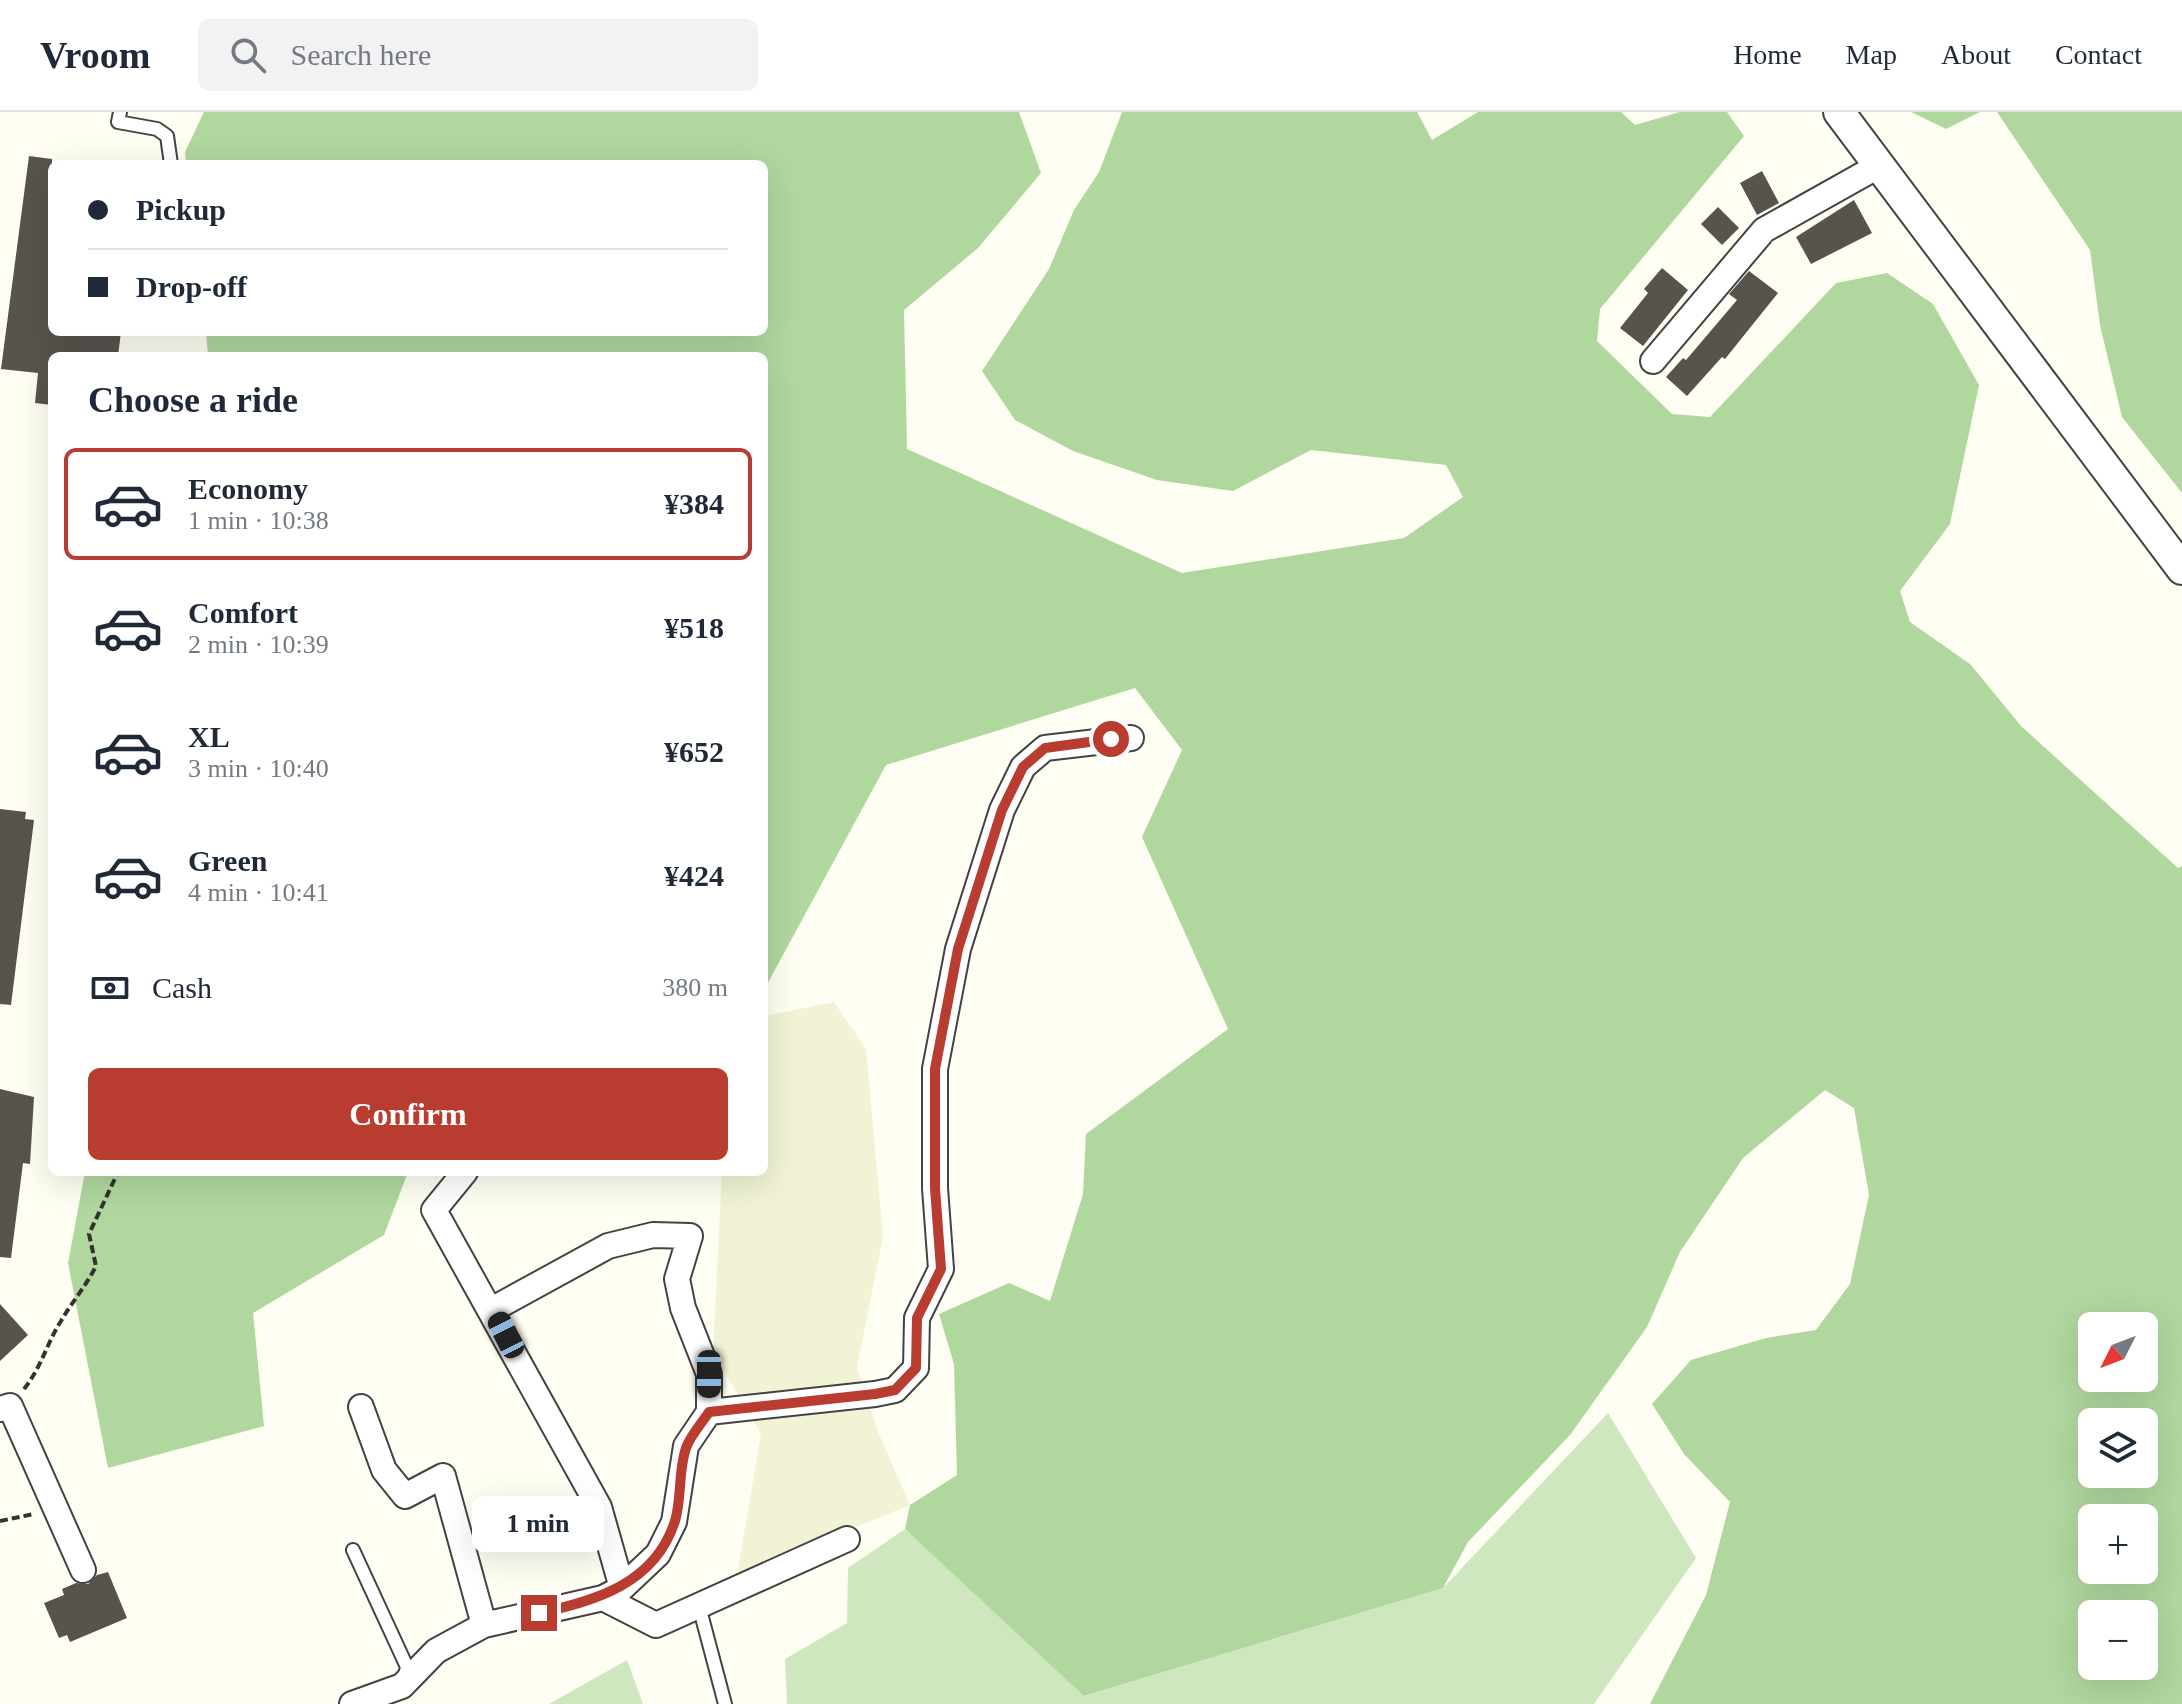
<!DOCTYPE html>
<meta charset="utf-8">
<style>
body{margin:0;font-family:"Times New Roman",serif;background:#f2f2f3;color:#1f2937;height:100vh;display:flex;flex-direction:column;font-size:30px;white-space:nowrap}
*{box-sizing:border-box;margin:0}
p{font-size:26px;color:#747a83}
.icon{flex:none;width:44px;height:44px;fill:none;stroke:currentColor;stroke-width:2;stroke-linecap:round;stroke-linejoin:round}
.map{position:relative;flex:1;overflow:hidden}
.sheet{position:absolute;left:48px;top:240px;width:720px;height:824px;display:flex;flex-direction:column;background:#fff;border-radius:12px;box-shadow:0 8px 32px #0002}
.sheet>*{flex:none}
.top-card{position:absolute;left:48px;top:48px;width:720px;height:176px;border-radius:12px;box-shadow:0 8px 32px #0002;display:grid;align-content:center;height:176px;padding:0 40px;background:#fff}
.needle{width:52px;rotate:228deg}
.tools{position:absolute;left:2078px;top:1200px;display:grid;gap:16px}
.tools a{display:grid;place-items:center;width:80px;height:80px;border-radius:12px;background:#fff;box-shadow:0 8px 32px #0002;font-size:40px}
.end{position:absolute;width:36px;height:36px;margin:-18px;border:10px solid #b83d30;background:#fff;box-shadow:0 0 0 4px #fff}
.from{border-radius:50%}
.bubble{position:absolute;height:56px;border-radius:12px;background:#fff;box-shadow:0 8px 32px #0002;font-size:26px;font-weight:700;line-height:56px;text-align:center}
.car{position:absolute;width:24px;height:48px;margin:-24px -12px;border-radius:10px;box-shadow:0 0 6px 2px #0007;background:linear-gradient(#222 24%,#8ab4d8 0 40%,#222 0 76%,#8ab4d8 0 86%,#222 0)}
.top-card b{display:flex;align-items:center;gap:28px;height:76px;font-size:30px}
.top-card b+b{border-top:2px solid #e0e1e3}
.top-card i{width:20px;height:20px;background:#1f2937}
ul{padding:0;list-style:none}
li{display:flex;align-items:center;gap:24px;height:112px;margin:0 16px 12px;padding:0 24px;border:4px solid transparent;border-radius:12px}
li div{flex:1}
li b{display:block;font-size:30px}
li em{font-style:normal;font-weight:700}
li.selected{border-color:#b83d30}
li>.icon{width:72px;height:72px;stroke-width:1.5}
h2{padding:0 40px;font-size:36px;line-height:96px}
.pay{display:flex;align-items:center;gap:20px;height:88px;padding:0 40px;font-size:30px}
.pay p{margin-inline-start:auto}
.cta{display:flex;gap:16px;margin-top:auto;padding:16px 40px}
.cta a{flex:1;height:92px;border-radius:12px;background:#b83d30;color:#fff;font-size:32px;font-weight:700;line-height:92px;text-align:center}
header{display:flex;align-items:center;gap:48px;box-sizing:border-box;height:112px;padding:0 40px;background:#fff;border-bottom:2px solid #e0e1e3}
header strong{font-size:38px}
nav{display:flex;gap:44px;margin-inline-start:auto;font-size:28px}
.search{width:560px;height:72px;background:#f2f2f3;display:flex;align-items:center;gap:20px;box-sizing:border-box;padding:0 28px;border-radius:12px;color:#747a83;font-size:30px}
.map>svg:first-child{display:block}
.farmland{fill:#f1f3d4}
.green{fill:#cee7be}
.forest{fill:#b0d79e;fill-rule:evenodd}
.building{fill:#58534d}
.lines{fill:none;stroke-linecap:round;stroke-linejoin:round}
.service-casing{stroke:#434343;stroke-width:16}
.minor-casing{stroke:#434343;stroke-width:28}
.tertiary-casing{stroke:#434343;stroke-width:34}
.path{stroke:#323232;stroke-width:4;stroke-dasharray:8 4;stroke-linecap:butt}
.service{stroke:#fff;stroke-width:12}
.minor{stroke:#fff;stroke-width:24}
.tertiary{stroke:#fff;stroke-width:30}
.route{stroke:#b83d30;stroke-width:10}
</style>
<header>
<strong>Vroom</strong>
<div class="search"><svg class="icon" aria-label="search" viewBox="0 0 24 24"><circle cx="10" cy="10" r="6"/><path d="M15 15l6 6"/></svg>Search here</div>
<nav><a>Home</a><a>Map</a><a>About</a><a>Contact</a></nav>
</header>
<div class="map">
<svg width="2182" height="1592" viewBox="0 0 2182 1592">
<rect width="100%" height="100%" fill="#fefef3"/>
<path class="farmland" d="M834 890 866 937 883 1125 857 1255 878 1320 910 1393 737 1463 761 1322 713 1240 722 1060H764V904Z"/>
<path class="green" d="M1608 1301 1696 1446 1594 1592H787L785 1547 847 1511 848 1456 905 1417 1085 1584 1443 1476Z
M627 1548 643 1592H549Z"/>
<path class="forest" d="M204 0H1019L1041 61 978 136 904 198 907 337 1182 461 1404 426 1463 385 1446 353 1311 338 1233 379 1157 368 1073 339 1015 308 982 259 1049 157 1074 98 1099 60 1122 0H1417L1432 28 1478 0H1621L1635 13 1680 0H1727L1744 24 1600 197 1597 229 1672 302 1710 305 1836 171 1887 161 1933 192 1979 273 1950 412 1900 479 1910 510 1970 552 2022 615 2178 756 2182 754V1592H1650L1706 1483 1730 1390 1684 1342 1652 1292 1691 1248 1766 1226 1816 1218 1850 1172 1869 1083 1854 996 1825 978 1743 1046 1680 1140 1647 1215 1570 1323 1468 1430 1443 1476 1084 1584 905 1417 910 1393 957 1363 954 1252 939 1202 1009 1171 1050 1189 1083 1082 1086 1022 1228 917 1142 725 1182 638 1135 576 886 653 764 878V244H208L206 220H764V52H186L185 40ZM2144 1214V1266H2092V1214ZM2144 1310V1362H2092V1310ZM2144 1406V1458H2092V1406ZM2144 1502V1554H2092V1502Z
M1911 0H1980L1946 17Z
M1997 0H2182V381L2122 305 2100 213 2090 138Z
M85 1060H408L384 1123 253 1201 264 1314 108 1356 68 1151Z"/>
<path class="building" d="M29 44 52 47V220H121L118 244H52V293L35 291 38 261 1 257Z
M1762 59 1779 91 1757 103 1740 71Z
M1854 88 1872 121 1811 152 1796 125Z
M1718 95 1739 116 1722 133 1701 112Z
M1662 156 1688 178 1643 234 1620 216 1648 181 1644 177Z
M1749 159 1778 181 1725 247 1722 245 1687 284 1666 265 1683 246 1686 248 1737 188 1729 182Z
M0 697 26 700 25 707 34 708 11 893 0 892Z
M0 977 34 985 30 1052 23 1051 11 1146 0 1145Z
M0 1192 28 1223 0 1249Z
M108 1460 127 1506 70 1530 67 1523 59 1526 44 1491 64 1483 62 1477 76 1471 88 1472 97 1463Z"/>
<g class="lines">
<g class="service-casing">
<path id="service" d="M120 0 118 10 157 17 167 24 171 52
M353 1438 407 1555 404 1567
M699 1494 725 1592"/>
</g>
<g class="minor-casing">
<path id="minor" d="M1653 249 1764 118 1880 53
M465 1060 434 1098 599 1395 622 1476
M493 1197 608 1134 653 1123 690 1124 677 1167 683 1196 709 1262V1300
M361 1295 384 1358 405 1384 443 1364 484 1513
M0 1297 10 1294 83 1458
M603 1486 656 1513 847 1427
M352 1592 402 1574 436 1539 484 1513 603 1486 622 1476 658 1442 674 1410 686 1334 709 1300 875 1282 895 1278 916 1256 917 1206 941 1157 935 1076V957L958 837 1002 698 1023 655 1045 636 1131 626"/>
</g>
<g class="tertiary-casing">
<path id="tertiary" d="M1839 0 2182 457"/>
</g>
<path class="path" d="M24 1277C41 1256 47 1231 61 1209 72 1190 86 1174 96 1154L89 1122 118 1060
M0 1409 34 1402"/>
<use href="#service" class="service"/>
<use href="#minor" class="minor"/>
<use href="#tertiary" class="tertiary"/>
</g>
<g class="lines">
<path class="route" d="M539 1501C595 1489 655 1472 675 1409 682 1386 678 1359 686 1336 690 1324 702 1311 709 1300L875 1282 895 1278 916 1256 917 1206 941 1157 935 1076V957L958 837 1002 698 1023 655 1045 636 1111 627"/>
</g>
</svg>
<div class="tools">
<a><svg class="needle" viewBox="-14 -14 28 28"><path d="M0-13l5 13h-10z" fill="#e53935"/><path d="M0 13l5-13h-10z" fill="#747a83"/></svg></a>
<a><svg class="icon" aria-label="layers" viewBox="0 0 24 24"><path d="M12 4l9 5-9 5-9-5zM3 14l9 5 9-5"/></svg></a>
<a>+</a>
<a>−</a>
</div>
<i class="end from" style="left:1111px;top:627px"></i>
<i class="end" style="left:539px;top:1501px"></i>
<div class="bubble" style="left:472px;top:1384px;width:132px">1 min</div>
<i class="car" style="left:506px;top:1223px;rotate:333deg"></i>
<i class="car" style="left:709px;top:1262px;rotate:180deg"></i>
<div class="top-card">
<b><i class="from"></i>Pickup</b>
<b><i></i>Drop-off</b>
</div>
<section class="sheet">
<h2>Choose a ride</h2>
<ul>
<li class="selected"><svg class="icon" aria-label="car" viewBox="0 0 24 24"><path d="M5 17H2v-5l4-1 3-4h7l3 4 3 1v5h-3M9 17h6M6 11h13"/><circle cx="7" cy="17" r="2"/><circle cx="17" cy="17" r="2"/></svg><div><b>Economy</b><p>1 min · 10:38</p></div><em>¥384</em></li>
<li><svg class="icon" aria-label="car" viewBox="0 0 24 24"><path d="M5 17H2v-5l4-1 3-4h7l3 4 3 1v5h-3M9 17h6M6 11h13"/><circle cx="7" cy="17" r="2"/><circle cx="17" cy="17" r="2"/></svg><div><b>Comfort</b><p>2 min · 10:39</p></div><em>¥518</em></li>
<li><svg class="icon" aria-label="car" viewBox="0 0 24 24"><path d="M5 17H2v-5l4-1 3-4h7l3 4 3 1v5h-3M9 17h6M6 11h13"/><circle cx="7" cy="17" r="2"/><circle cx="17" cy="17" r="2"/></svg><div><b>XL</b><p>3 min · 10:40</p></div><em>¥652</em></li>
<li><svg class="icon" aria-label="car" viewBox="0 0 24 24"><path d="M5 17H2v-5l4-1 3-4h7l3 4 3 1v5h-3M9 17h6M6 11h13"/><circle cx="7" cy="17" r="2"/><circle cx="17" cy="17" r="2"/></svg><div><b>Green</b><p>4 min · 10:41</p></div><em>¥424</em></li>
</ul>
<div class="pay"><svg class="icon" aria-label="cash" viewBox="0 0 24 24"><path d="M3 7h18v10H3z"/><circle cx="12" cy="12" r="2"/></svg>Cash<p>380 m</p></div>
<div class="cta"><a>Confirm</a></div>
</section>
</div>
